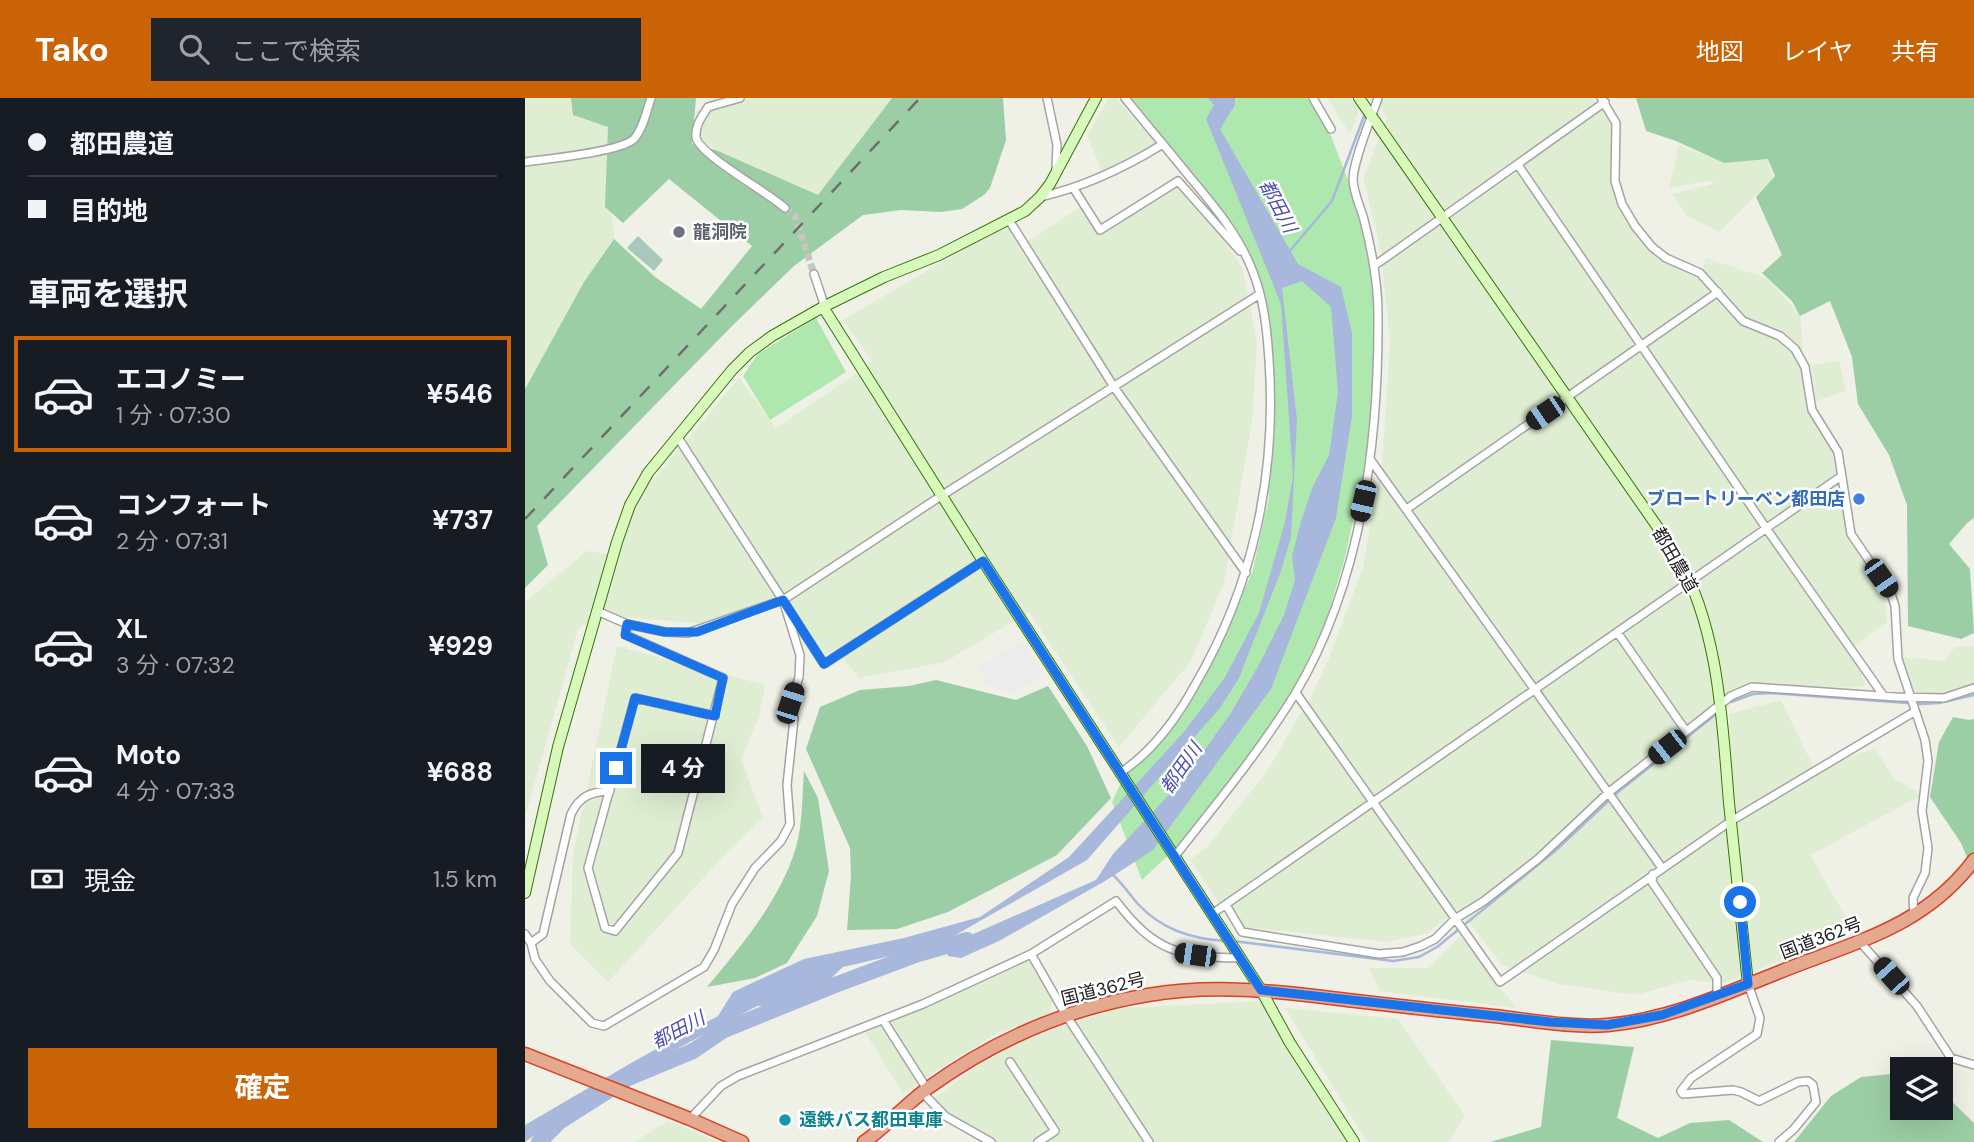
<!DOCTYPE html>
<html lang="ja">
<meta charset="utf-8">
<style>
body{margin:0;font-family:"DM Sans","Noto Sans JP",sans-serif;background:#20242c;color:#f1f3f6;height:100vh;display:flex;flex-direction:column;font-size:26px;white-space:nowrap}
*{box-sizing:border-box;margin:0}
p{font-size:23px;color:#9ea1a6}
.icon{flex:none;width:38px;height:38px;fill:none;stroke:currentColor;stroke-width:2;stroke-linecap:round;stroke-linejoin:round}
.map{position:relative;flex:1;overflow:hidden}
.details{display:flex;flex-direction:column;background:#171b24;width:525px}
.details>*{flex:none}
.top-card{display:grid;align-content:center;height:154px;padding:0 28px;background:#171b24}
.buttons{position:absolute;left:1365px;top:959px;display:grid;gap:14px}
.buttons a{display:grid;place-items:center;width:63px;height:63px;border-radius:0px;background:#171b24;box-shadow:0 7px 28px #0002;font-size:35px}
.end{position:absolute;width:32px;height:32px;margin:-16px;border:9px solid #1a73e8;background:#fff;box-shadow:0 0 0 4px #fff}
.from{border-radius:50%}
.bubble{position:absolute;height:49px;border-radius:0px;background:#171b24;box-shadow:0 7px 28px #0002;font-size:23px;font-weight:700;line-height:49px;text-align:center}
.car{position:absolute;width:21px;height:42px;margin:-21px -10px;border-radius:9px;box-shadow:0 0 5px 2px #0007;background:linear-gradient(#222 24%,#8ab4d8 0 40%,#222 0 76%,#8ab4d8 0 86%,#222 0)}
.top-card b{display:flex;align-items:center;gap:24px;height:66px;font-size:26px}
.top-card b+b{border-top:2px solid #363941}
.top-card i{width:18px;height:18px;background:#f1f3f6}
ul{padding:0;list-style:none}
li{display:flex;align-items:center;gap:21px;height:116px;margin:0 14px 10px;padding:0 14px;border:4px solid transparent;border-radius:0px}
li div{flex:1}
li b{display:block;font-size:26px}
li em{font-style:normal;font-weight:700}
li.active{border-color:#ca6305}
li>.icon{width:63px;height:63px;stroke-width:1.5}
h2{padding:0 28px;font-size:32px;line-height:84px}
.pay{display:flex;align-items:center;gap:18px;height:77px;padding:0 28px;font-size:26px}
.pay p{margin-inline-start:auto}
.cta{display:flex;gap:14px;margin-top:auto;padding:14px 28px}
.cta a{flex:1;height:80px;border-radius:0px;background:#ca6305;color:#fff;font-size:28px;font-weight:700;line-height:80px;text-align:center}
header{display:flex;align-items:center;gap:42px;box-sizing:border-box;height:98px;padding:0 35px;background:#ca6305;color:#fff}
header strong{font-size:33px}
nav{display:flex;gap:38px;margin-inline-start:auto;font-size:24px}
.search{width:490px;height:63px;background:#20242c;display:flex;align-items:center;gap:18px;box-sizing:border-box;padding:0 24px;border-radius:0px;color:#9ea1a6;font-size:26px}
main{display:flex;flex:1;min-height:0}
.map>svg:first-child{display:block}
.farmland{fill:#dfeed2}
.grass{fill:#afe8ae}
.forest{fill:#9ccea5}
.cemetery{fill:#a8c8bc}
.parking{fill:#ececec}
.water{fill:#a8b7dc}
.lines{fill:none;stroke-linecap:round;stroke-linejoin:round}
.stream{stroke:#a8b7dc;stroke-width:2.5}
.river{stroke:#a8b7dc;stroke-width:16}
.street-tunnel{stroke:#c6c6be;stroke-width:7;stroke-dasharray:7 3.5;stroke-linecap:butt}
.street-casing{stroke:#a4a4a4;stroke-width:10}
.secondary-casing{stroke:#357508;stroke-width:12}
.highway-casing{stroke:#d7422a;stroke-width:15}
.street{stroke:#fff;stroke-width:7}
.secondary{stroke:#d8f8bc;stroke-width:10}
.highway{stroke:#e5a990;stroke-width:12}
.rail{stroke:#6e6e6e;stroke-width:2.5;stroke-dasharray:14 14;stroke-linecap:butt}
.route{stroke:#1a73e8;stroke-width:9}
.worship-dot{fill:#6b7280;stroke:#fff;stroke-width:2.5}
.shop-dot{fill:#3f7fe0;stroke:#fff;stroke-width:2.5}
.culture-dot{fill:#0f9aa8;stroke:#fff;stroke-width:2.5}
.labels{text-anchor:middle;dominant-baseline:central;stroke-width:5;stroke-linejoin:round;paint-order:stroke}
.worship-label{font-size:18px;font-weight:bold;fill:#5b616d;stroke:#fff;text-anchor:start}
.shop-label{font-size:18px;font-weight:bold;fill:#366cbe;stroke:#fff;text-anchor:end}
.street-label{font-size:18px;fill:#202020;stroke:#fff}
.culture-label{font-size:18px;font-weight:bold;fill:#0d838f;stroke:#fff;text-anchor:start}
.water-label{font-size:19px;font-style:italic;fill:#4e50ad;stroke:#fff}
</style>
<header>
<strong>Tako</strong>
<div class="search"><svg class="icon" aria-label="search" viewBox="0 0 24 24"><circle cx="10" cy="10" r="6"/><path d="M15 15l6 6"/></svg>ここで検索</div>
<nav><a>地図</a><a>レイヤ</a><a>共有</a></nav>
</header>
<main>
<section class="details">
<div class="top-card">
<b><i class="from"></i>都田農道</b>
<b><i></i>目的地</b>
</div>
<h2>車両を選択</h2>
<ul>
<li class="active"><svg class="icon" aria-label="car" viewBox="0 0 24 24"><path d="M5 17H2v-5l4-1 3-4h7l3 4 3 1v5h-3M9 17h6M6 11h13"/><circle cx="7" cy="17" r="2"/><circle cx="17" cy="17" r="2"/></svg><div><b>エコノミー</b><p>1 分 · 07:30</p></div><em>¥546</em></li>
<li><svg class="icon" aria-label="car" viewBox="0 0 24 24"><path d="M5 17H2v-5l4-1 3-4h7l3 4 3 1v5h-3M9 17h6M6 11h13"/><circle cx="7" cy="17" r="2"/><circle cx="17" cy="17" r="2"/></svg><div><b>コンフォート</b><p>2 分 · 07:31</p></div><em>¥737</em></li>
<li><svg class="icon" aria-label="car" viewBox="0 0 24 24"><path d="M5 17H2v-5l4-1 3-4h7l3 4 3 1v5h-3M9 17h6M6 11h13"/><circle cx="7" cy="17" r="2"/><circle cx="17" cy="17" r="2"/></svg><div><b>XL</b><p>3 分 · 07:32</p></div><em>¥929</em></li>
<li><svg class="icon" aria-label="car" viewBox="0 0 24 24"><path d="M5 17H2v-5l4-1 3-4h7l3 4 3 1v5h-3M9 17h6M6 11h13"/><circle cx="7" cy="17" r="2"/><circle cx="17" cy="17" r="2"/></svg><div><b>Moto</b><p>4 分 · 07:33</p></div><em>¥688</em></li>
</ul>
<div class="pay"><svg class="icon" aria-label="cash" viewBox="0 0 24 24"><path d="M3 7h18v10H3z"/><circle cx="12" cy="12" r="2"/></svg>現金<p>1.5 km</p></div>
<div class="cta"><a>確定</a></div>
</section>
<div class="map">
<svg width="1449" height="1044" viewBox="0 0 1449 1044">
<rect width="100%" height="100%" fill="#eff0e6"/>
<path class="farmland" d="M0 0H46L49 17 83 29 82 55 89 141 0 289Z
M184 0H367L293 98 171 42V14L185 7Z
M584 0H591L631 46 610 60 577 74 562 37Z
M802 0H825L834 12 825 36Z
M848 0H1066L1091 25 1090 96 1136 157 1175 179 1181 160 1241 180 1275 216 1282 308 1314 362 1326 436 1359 496 1362 524 1326 551 1341 588 1199 595 1204 698 1206 701 1204 616 1256 602 1290 672 1350 650 1369 681 1397 697 1285 757 1329 833 1199 885 1164 882 1111 897 1033 886 977 867 934 811 903 835 864 844 709 828 665 762 682 749 742 673 786 598 804 560 838 469 858 357 865 241 855 148 838 80 862 19Z
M1154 47 1199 65 1243 61 1248 80 1194 134 1162 118 1147 96 1188 86 1187 82 1144 90Z
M653 83 681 115 718 171 732 246 727 323 699 485 666 563 594 649 504 514 420 564 334 580 311 552 299 556 260 496 184 526 84 518 68 521 53 531 0 720V504L62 453 88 457 118 394 214 280 251 330 348 264 318 222 482 126 499 146 557 108 576 132Z
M1314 263 1321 293 1291 303 1286 267Z
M92 548 240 587 234 619 216 661 238 720 204 752 83 884 45 846 48 756Z
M1449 548V587L1413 599H1385L1377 559 1419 563 1430 549Z
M935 838 991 910 855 893 844 870H904Z
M503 862 528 904 523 917 474 934 399 980 378 996 340 934Z
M742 903 829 1044H470L454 1032 425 1018 409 1000 452 968 506 938 594 910Z
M760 910 873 921 940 1018 924 1044H842Z
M143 1023 194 1044H109Z"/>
<path class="grass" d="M605 0H782L806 38 835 114 848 193 851 256 841 365 819 463 801 523 763 603 702 690 654 747 617 782 587 704 598 680 678 582 727 475 744 400 745 306 744 258 728 173 720 149Z
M291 220 321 274 245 322 218 278 233 256Z"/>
<path class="forest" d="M46 0H171L167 46 191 52 293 97 367 0H478L481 42 465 90 459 97 437 111 416 114 376 112 338 117 269 168 205 230 12 428 23 467 0 490V291L59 184 89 141 130 179 176 211 227 148 144 81 98 125 80 109 83 29 48 17Z
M1111 0H1449V420L1442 425 1424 446 1445 471 1449 535 1436 541 1383 528 1382 407 1364 357 1333 306 1327 259 1305 203 1275 218 1267 203 1237 175 1257 157 1231 99 1250 78 1243 61 1199 65 1151 43 1121 33Z
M411 582 491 602 523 588 562 648 586 700 532 757 423 814 372 831 322 832 326 778 325 750 281 651 295 609 335 592 384 588Z
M1428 619 1444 622 1449 621V776L1436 745 1405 699 1414 644Z
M279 673 293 700 304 773 292 818 262 865 230 880 182 889C216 848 256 801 271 749 278 725 277 697 279 673Z
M1026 942 1109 949 1092 1020 1133 1040 1165 1025 1204 1022 1238 1044H965L1016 1029Z
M1377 975V1010H1416V993L1449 1025V1044H1269L1306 998 1336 979Z"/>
<path class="cemetery" d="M113 138 138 162 129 173 102 150Z"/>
<path class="parking" d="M497 544 518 576 488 595 460 585 462 580 453 570Z"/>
<path class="water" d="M683 0H710V7L695 31 773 166 816 189 827 235V318L811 420 746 591 628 752 580 783 474 843 436 860 423 858 421 848 571 782 588 756 659 681 706 615 736 563 759 517 770 482 767 458 777 420 788 388 804 357 813 294 806 209 777 183 757 190 772 322 766 439 756 473 714 580 695 610 562 762 413 847 318 869 275 909 232 908 60 1000 0 1044V1027L113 961 193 918 208 894 279 861 379 840 455 819 544 759 658 635 699 581 734 515 760 424 768 378 756 206 681 21 689 7Z"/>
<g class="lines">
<path class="stream" d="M763 155 807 103 841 13
M1206 604 1228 596 1246 595 1396 606 1414 605 1449 597
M588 777C598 786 605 797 613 806 637 832 667 841 701 843
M708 843 868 863 894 859 912 849 1030 753 1093 694 1190 617"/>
<path class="river" d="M14 1044 34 1024 103 980 168 953 199 932 310 887 393 856 442 842"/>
<path class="street-tunnel" d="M260 110 270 118 289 176"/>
<g class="street-casing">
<path id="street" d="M215 0 183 9C177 19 170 27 171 39 173 56 244 95 260 110
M522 0 532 47 531 71
M788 0 806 31
M1076 0 1091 25 1090 83 1097 106 1110 128 1127 149 1141 160 1175 175 1218 223 1255 238 1270 251 1280 269 1287 312 1313 354 1326 436 1365 493 1370 508 1373 561 1400 642 1403 663 1397 713 1403 750 1400 775 1388 800 1389 816
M0 64C21 61 95 54 109 41 118 31 122 12 126 0
M993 67 1241 430 1358 597
M549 91 575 132 653 83 715 153
M515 99C559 89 599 70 638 46
M484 122 589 289 721 475
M849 168 1080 4
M289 176 298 203V209
M152 338 299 566 458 463
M845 361 1137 770
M883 410 1193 194
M72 513 102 526 140 534 163 535 258 502 416 398 735 196
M102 526 101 537 198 580 153 755 90 833 80 830 63 770 110 600 190 618
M1092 534 1161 633
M771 595 975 884 1206 723 1389 614
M595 675C627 654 652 620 670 587 728 488 752 376 744 262 742 232 739 202 728 174 714 137 689 108 664 78 643 52 621 26 600 0
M650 758C692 705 735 653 770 596 837 484 854 345 853 216 853 185 847 153 839 122 836 110 828 94 828 81 829 60 846 21 853 0
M1128 776 1127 784 1192 880V898
M701 807 717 834 854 856 878 854 896 848 910 841 930 821 959 803 1013 761 1083 695 1206 598 1227 589 1371 599 1419 600 1449 590
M687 816 1315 379
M0 836 6 845 10 861 25 883 67 925 79 928 179 869 189 852 207 806 230 770 256 743 265 726 262 687 269 621 266 605 274 579 275 557 258 502
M1335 844 1392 908 1426 960 1449 967
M6 845 18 836 46 716C55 698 65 694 85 693
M506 856 541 917 624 1044
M1223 886 1235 920 1232 936 1166 980 1156 993 1158 996 1208 992 1216 994 1234 1003 1273 984 1283 983 1288 987 1291 1004 1269 1031 1254 1044
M358 922 402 991
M485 964 530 1033 513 1044
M397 994 420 1018 466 1044
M165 1021 196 988 213 978 398 906 506 856 591 803C629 853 653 859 714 860"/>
</g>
<g class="secondary-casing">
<path id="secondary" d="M834 0 1152 457C1194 532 1197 621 1204 705 1210 765 1217 825 1223 886
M298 209 458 463 698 833 736 892 765 945 829 1044
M0 795 33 649 92 444 105 407 123 375 207 272 225 254 247 238 298 209 359 179 414 157 500 113 515 99 525 86 571 0"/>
</g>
<g class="highway-casing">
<path id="highway" d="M0 956 165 1021 217 1044
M339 1044C362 1028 381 1006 403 990 468 943 543 910 623 897 687 886 750 893 814 901 866 907 917 913 969 918 1006 922 1046 930 1083 927 1152 921 1218 887 1283 863 1348 839 1406 820 1449 762"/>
</g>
<use href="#street" class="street"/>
<use href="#secondary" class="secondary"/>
<use href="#highway" class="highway"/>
<path class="rail" d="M0 421 395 0"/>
</g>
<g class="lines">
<path class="route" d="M91 670 110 600 190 618 198 580 100 537 102 526 140 534H172L258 502 299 566 458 463 736 892 1025 924 1082 927 1137 917 1223 886 1215 804"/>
</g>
<circle class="worship-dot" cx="154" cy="134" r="7"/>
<circle class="shop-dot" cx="1334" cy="401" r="7"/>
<circle class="culture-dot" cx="260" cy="1022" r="7"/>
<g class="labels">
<g class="worship-label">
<text x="168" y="134">龍洞院</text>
</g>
<g class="shop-label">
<text x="1320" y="401">ブロートリーベン都田店</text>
</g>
<g class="street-label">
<text transform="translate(1150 462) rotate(60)">都田農道</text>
<text transform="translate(1296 840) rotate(-21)">国道362号</text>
<text transform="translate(578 891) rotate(-14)">国道362号</text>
</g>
<g class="culture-label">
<text x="274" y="1022">遠鉄バス都田車庫</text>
</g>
<g class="water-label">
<text transform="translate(753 108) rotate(62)">都田川</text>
<text transform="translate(656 670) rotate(-55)">都田川</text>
<text transform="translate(153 932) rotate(-28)">都田川</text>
</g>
</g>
</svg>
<div class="buttons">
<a><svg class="icon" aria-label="layers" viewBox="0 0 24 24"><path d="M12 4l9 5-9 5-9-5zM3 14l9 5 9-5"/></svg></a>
</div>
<i class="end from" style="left:1215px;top:804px"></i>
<i class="end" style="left:91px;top:670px"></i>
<div class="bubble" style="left:116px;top:646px;width:84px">4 分</div>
<i class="car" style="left:1020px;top:315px;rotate:236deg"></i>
<i class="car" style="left:838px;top:403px;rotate:193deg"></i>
<i class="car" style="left:1356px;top:480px;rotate:145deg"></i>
<i class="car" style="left:265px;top:605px;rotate:18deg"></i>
<i class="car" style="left:1142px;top:649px;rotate:232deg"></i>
<i class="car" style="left:670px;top:857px;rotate:278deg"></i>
<i class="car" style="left:1366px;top:878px;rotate:318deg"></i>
</div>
</main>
